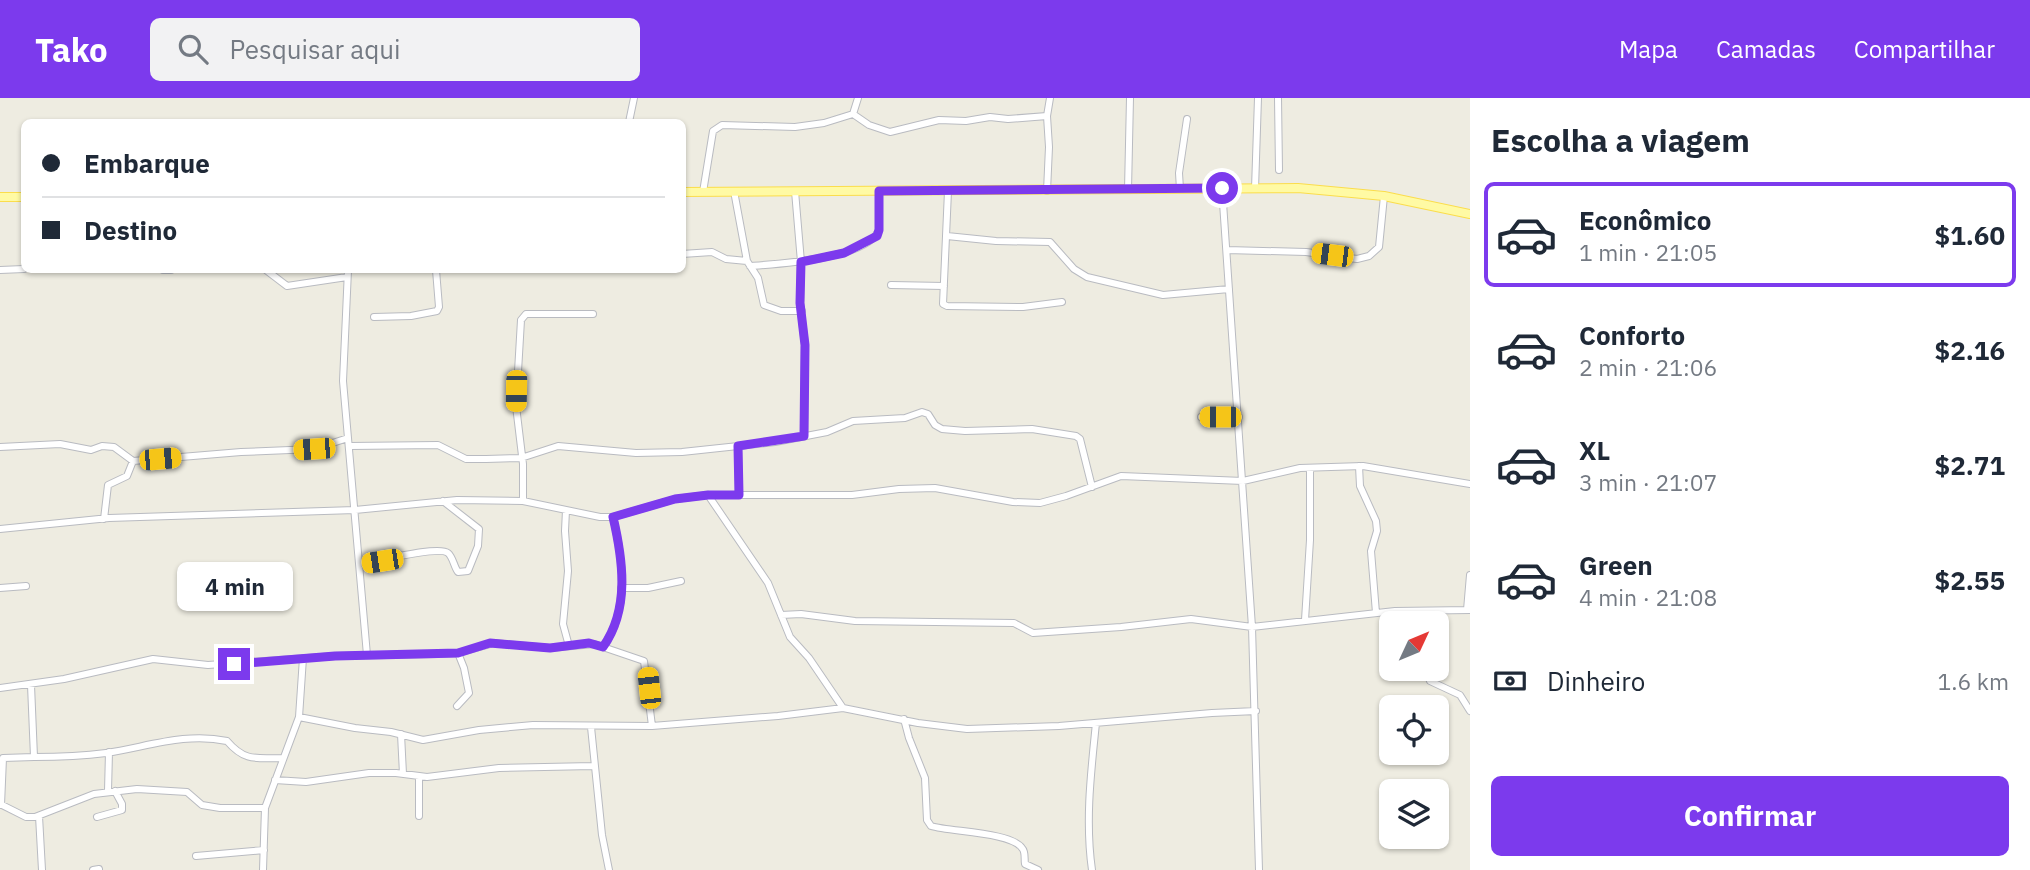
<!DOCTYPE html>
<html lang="pt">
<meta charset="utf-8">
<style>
body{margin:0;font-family:"IBM Plex Sans",sans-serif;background:#f2f2f3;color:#1f2937;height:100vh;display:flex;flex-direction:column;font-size:26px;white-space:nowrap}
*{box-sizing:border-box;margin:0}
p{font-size:23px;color:#747a83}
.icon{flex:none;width:38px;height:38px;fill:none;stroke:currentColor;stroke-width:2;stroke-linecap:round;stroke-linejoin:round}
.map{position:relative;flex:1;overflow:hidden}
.side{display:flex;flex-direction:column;background:#fff;width:560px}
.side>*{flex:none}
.banner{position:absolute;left:21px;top:21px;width:665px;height:154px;border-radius:10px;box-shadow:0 2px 5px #0004;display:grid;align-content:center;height:154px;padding:0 21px;background:#fff}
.needle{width:46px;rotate:46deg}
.fabs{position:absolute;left:1379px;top:513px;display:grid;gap:14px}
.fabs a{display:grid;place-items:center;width:70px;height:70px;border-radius:10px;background:#fff;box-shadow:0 2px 5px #0004;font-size:35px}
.end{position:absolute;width:32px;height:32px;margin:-16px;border:9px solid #7c3aed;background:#fff;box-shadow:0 0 0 4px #fff}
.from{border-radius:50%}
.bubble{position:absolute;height:49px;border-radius:10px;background:#fff;box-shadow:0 2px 5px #0004;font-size:23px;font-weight:700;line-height:49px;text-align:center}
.car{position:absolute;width:21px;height:42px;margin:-21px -10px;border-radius:9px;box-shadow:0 0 5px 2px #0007;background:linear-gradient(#f5c518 24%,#345 0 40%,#f5c518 0 76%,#345 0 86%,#f5c518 0)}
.banner b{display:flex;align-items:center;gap:24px;height:66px;font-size:26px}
.banner b+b{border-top:2px solid #e0e1e3}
.banner i{width:18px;height:18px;background:#1f2937}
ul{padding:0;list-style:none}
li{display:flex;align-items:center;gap:21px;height:105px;margin:0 14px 10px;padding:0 7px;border:4px solid transparent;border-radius:10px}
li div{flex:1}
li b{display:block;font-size:26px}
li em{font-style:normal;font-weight:700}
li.current{border-color:#7c3aed}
li>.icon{width:63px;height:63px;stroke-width:1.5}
h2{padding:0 21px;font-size:32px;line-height:84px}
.pay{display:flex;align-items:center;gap:18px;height:77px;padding:0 21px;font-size:26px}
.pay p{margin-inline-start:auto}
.primary-button{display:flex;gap:14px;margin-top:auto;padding:14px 21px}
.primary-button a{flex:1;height:80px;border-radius:10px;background:#7c3aed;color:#fff;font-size:28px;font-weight:700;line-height:80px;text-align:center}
header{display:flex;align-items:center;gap:42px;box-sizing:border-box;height:98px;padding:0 35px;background:#7c3aed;color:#fff}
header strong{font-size:33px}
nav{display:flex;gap:38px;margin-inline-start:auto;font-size:24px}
.search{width:490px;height:63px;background:#f2f2f3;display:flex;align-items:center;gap:18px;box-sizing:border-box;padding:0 24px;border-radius:10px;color:#747a83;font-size:26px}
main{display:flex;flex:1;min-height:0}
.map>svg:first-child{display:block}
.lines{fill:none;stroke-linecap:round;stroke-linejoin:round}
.minor-casing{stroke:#b9bbc1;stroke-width:8}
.major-casing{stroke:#fbdd4c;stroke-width:10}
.minor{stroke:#fff;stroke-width:6}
.major{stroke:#fffaa4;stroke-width:8}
.route{stroke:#7c3aed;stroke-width:9}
</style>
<header>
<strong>Tako</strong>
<div class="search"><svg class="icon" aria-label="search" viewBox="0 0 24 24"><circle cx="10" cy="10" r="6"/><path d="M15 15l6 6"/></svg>Pesquisar aqui</div>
<nav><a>Mapa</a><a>Camadas</a><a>Compartilhar</a></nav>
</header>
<main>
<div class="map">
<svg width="1470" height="772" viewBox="0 0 1470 772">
<rect width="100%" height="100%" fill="#eeece1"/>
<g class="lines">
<g class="minor-casing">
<path id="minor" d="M1278 0 1279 72
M853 16 858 0
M629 24 634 0
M1222 90 1252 529 1259 772
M1180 91 1179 75 1187 21
M1255 91 1258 0
M1128 92 1130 0
M734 93 747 163 758 180 764 207 781 213H802
M795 93 801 164 800 205 805 247 804 338
M948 93 943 206 947 208 1023 209 1062 204
M1047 93 1049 49 1047 18 1050 0
M703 94 713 33 722 27 795 29 824 25 853 16 869 27 890 34 939 22 966 23 990 19 1008 21 1047 18
M947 138 996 143 1050 144 1074 171 1087 179 1163 197 1229 191
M1227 152 1306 154 1357 161 1369 158 1379 149 1384 98
M682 156 712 154 726 161 747 163
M750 168C778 166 867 161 879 132V93
M0 172 24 171
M163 172H171
M266 172 287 188 347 179
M348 172 343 283 367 557
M891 187 944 188
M374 219 411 218 437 213 439 209 436 172
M1201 319H1239
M350 348 438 347 466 361H486L521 360 558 348 636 355 682 354 775 344 827 334 853 323 905 320 922 314 928 316 935 327 942 331 965 333 1032 331 1076 338 1080 341 1092 389
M738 348 739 397
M0 349 60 346 91 352 102 348 114 349 133 363 241 354 314 351 348 340
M1359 368 1360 388 1376 423 1377 433 1371 453 1376 515
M708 397 768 485 790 539 809 560 843 610
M523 403V366L516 308 521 222 526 216H593
M566 412 565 433 568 473 563 526 569 548
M104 421 108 387 127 378 133 363
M0 431 109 420 355 412 457 402 523 403 600 419H613L675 401 708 397H852L899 391 935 390 1013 404 1040 405 1066 398 1121 378 1243 383 1300 370 1331 369 1363 368 1470 386
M360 466C376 464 438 447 448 455 453 459 454 469 458 474L468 473 478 448 479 431 443 403
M0 490 26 488
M621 490H648L681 483
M1467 512 1470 477
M1423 513V525
M781 517 801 516 855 523 1014 525 1033 535 1121 529 1191 521 1252 529 1395 513 1470 512
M1305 522 1310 442V370
M603 549C630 511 623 462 613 419
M1425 570 1430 583 1460 597 1470 613
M0 590 64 581 153 561 208 567 335 558 439 556 458 555 494 545 550 550 594 546 644 563 652 628 778 618 843 610 918 625 967 631 1059 628 1212 615 1256 613
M457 608 469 595 464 570 458 555
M299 619 355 630 391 634 423 642 479 632 533 627 652 628
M904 621 909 640 925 680 927 722 931 728C950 734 1011 734 1022 750 1026 754 1024 761 1025 766L1038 772
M591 629 602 737 609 772
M401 636 403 676
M34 659C58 659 83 658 106 655 147 649 185 634 227 643 245 664 256 660 283 660
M275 682 306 684 369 675H396L427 679 499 670 593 668
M108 693 109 654
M0 706 26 719H35L94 696 137 691 187 694 202 707 220 710H265
M1 707 3 660 34 659 31 587
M39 718 42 772
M419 718V679
M97 719 122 712V706L115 693
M196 758 264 752
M93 772 99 771
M263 772 265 710 299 619 303 560
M1092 772C1085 723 1091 674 1096 625"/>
</g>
<g class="major-casing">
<path id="major" d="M682 94 1298 90 1384 98 1470 116
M0 99H24"/>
</g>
<use href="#minor" class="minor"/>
<use href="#major" class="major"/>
</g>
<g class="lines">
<path class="route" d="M234 566 335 558 458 555 490 545 550 550 589 545 603 549C630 511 623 462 613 419L675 401 708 397H739L738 348 804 338 805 247 800 205 801 164 844 155 877 138 879 132V93L1222 90"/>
</g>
</svg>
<div class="fabs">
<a><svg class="needle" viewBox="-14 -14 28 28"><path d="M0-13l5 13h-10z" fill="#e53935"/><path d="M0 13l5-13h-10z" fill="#747a83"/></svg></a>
<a><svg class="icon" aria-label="locate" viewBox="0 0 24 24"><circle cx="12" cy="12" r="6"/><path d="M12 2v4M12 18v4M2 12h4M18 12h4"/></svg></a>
<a><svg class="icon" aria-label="layers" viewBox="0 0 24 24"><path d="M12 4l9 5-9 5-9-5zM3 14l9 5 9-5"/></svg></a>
</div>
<i class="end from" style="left:1222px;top:90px"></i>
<i class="end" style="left:234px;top:566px"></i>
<div class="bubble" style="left:177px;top:464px;width:116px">4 min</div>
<i class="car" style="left:1332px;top:157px;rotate:277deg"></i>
<i class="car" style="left:516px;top:293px;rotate:181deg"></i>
<i class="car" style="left:1220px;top:319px;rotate:270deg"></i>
<i class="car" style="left:314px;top:351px;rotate:266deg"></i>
<i class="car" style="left:160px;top:361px;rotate:85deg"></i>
<i class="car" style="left:382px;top:463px;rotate:261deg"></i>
<i class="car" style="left:649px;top:590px;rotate:354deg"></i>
<div class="banner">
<b><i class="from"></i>Embarque</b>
<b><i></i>Destino</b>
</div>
</div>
<section class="side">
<h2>Escolha a viagem</h2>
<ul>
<li class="current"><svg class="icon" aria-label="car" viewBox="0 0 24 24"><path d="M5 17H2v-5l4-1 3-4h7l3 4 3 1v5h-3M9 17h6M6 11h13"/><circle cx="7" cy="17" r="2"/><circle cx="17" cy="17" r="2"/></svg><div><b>Econômico</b><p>1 min · 21:05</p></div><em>$1.60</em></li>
<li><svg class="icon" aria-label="car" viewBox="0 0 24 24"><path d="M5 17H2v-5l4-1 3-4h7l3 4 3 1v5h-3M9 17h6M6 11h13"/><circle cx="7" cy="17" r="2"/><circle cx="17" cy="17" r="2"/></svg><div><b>Conforto</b><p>2 min · 21:06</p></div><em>$2.16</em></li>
<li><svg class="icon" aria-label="car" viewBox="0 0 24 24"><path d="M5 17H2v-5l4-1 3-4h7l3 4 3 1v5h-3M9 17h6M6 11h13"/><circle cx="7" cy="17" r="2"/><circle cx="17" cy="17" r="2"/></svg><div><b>XL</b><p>3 min · 21:07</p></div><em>$2.71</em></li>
<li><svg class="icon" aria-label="car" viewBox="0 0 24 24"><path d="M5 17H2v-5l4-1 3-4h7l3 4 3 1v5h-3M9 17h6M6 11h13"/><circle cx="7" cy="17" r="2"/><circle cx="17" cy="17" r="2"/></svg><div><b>Green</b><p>4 min · 21:08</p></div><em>$2.55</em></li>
</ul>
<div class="pay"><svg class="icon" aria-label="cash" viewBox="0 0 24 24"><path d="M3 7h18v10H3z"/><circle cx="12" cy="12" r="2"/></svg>Dinheiro<p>1.6 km</p></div>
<div class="primary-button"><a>Confirmar</a></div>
</section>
</main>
